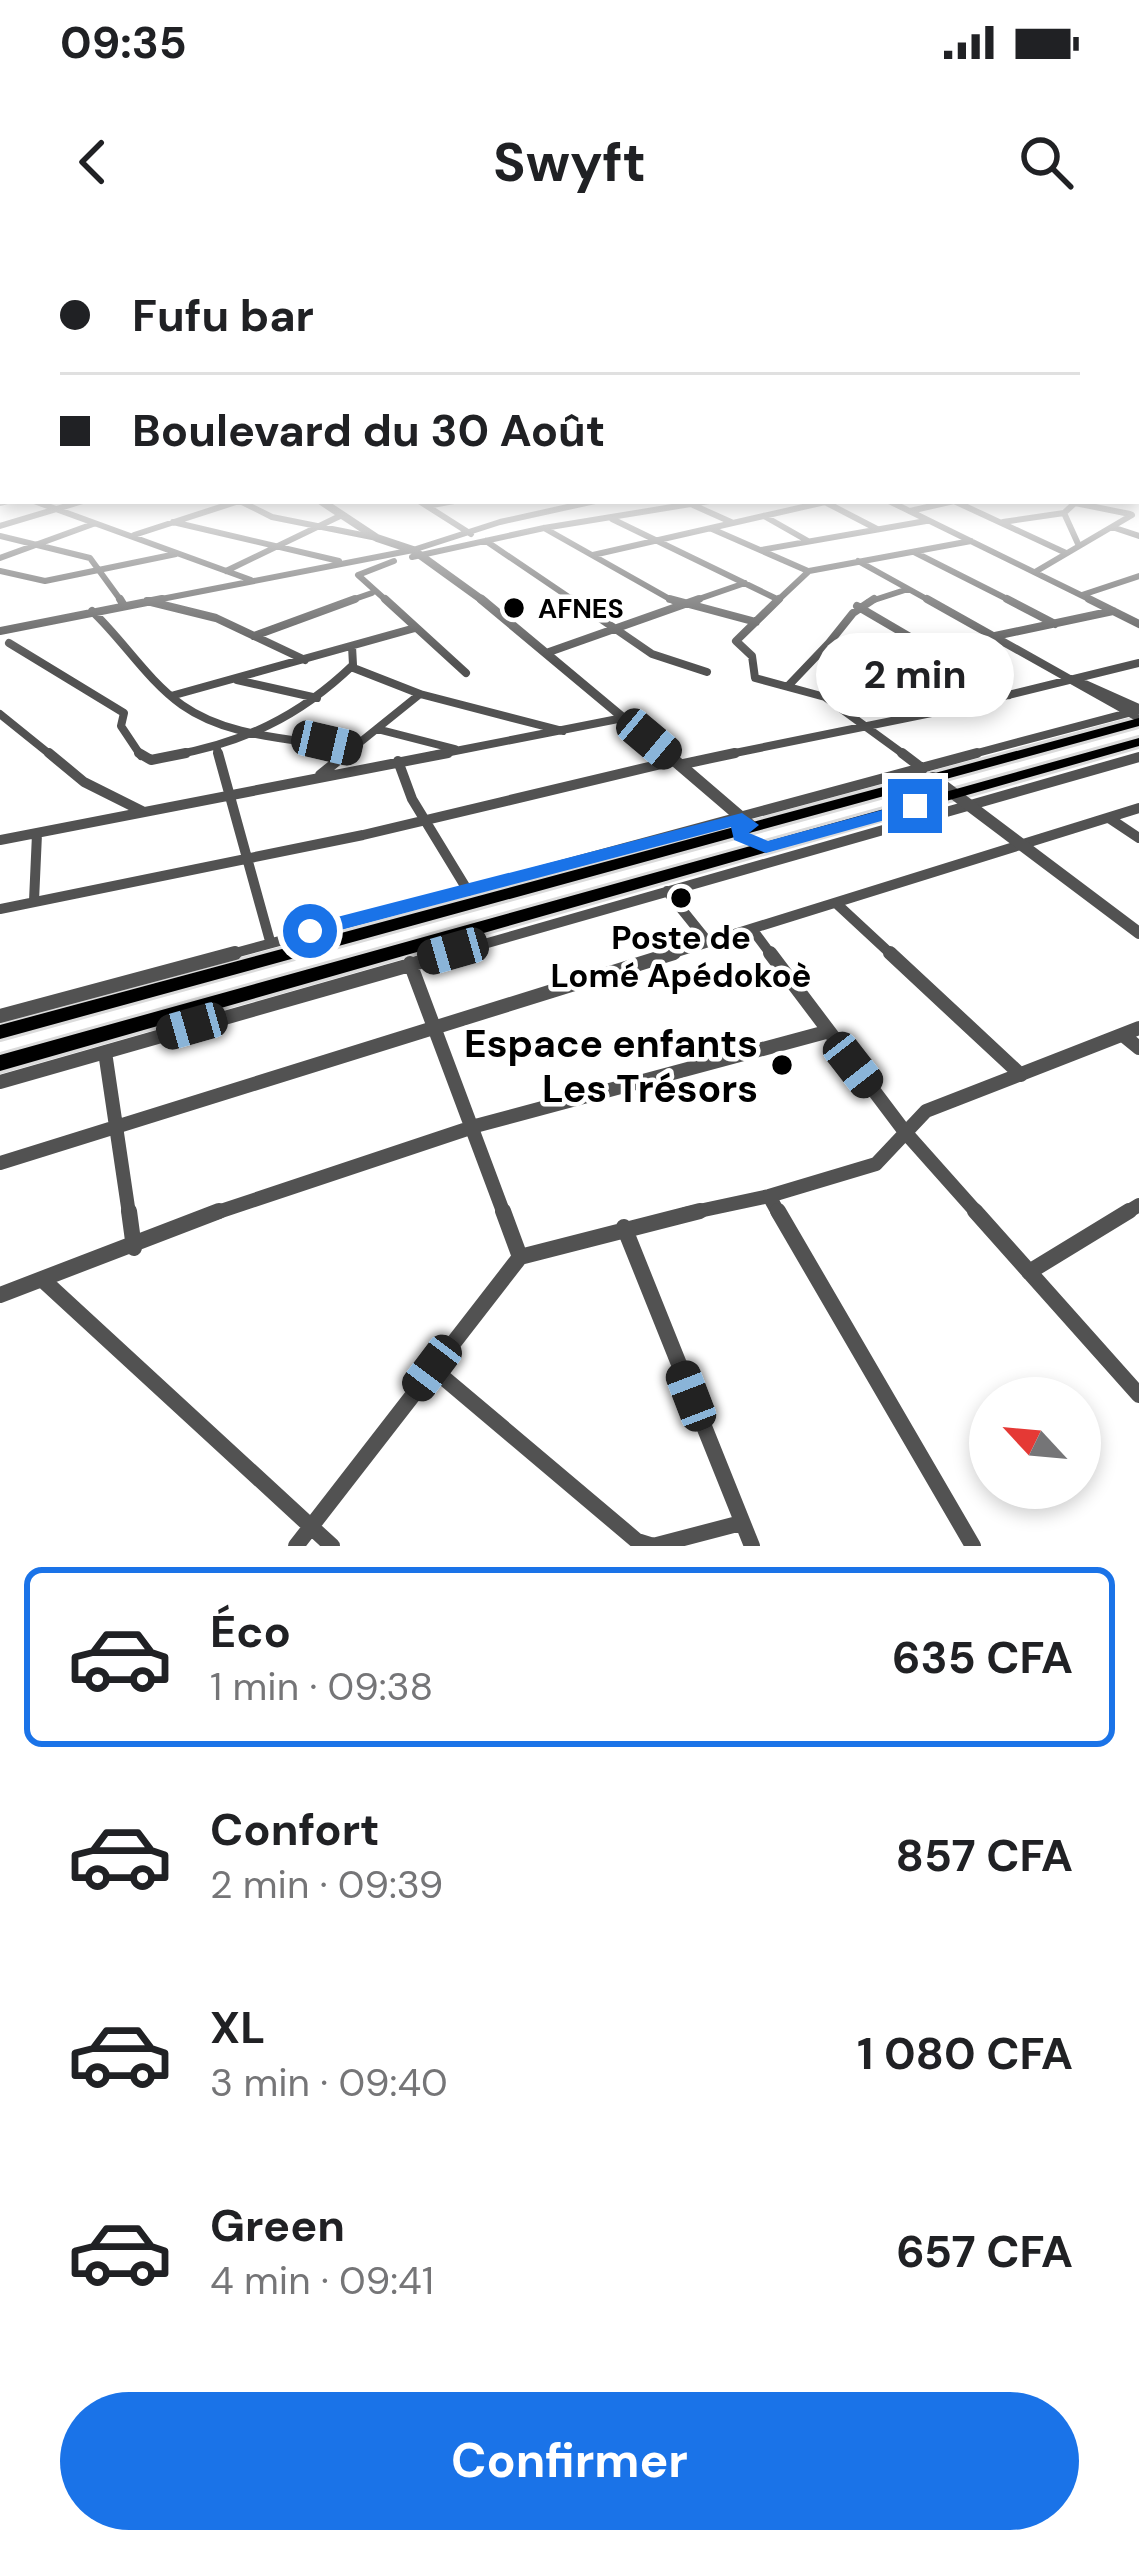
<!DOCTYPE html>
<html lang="fr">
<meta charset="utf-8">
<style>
body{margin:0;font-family:"DM Sans",sans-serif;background:#f6f6f6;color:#202124;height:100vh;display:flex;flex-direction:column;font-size:45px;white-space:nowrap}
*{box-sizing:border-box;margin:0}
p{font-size:39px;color:#757577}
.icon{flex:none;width:66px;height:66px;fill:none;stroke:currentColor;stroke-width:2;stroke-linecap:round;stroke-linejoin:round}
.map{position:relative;height:1306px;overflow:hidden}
.side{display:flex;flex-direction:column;background:#fff;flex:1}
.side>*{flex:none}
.hud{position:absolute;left:0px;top:0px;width:1140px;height:264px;box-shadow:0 6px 18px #0003;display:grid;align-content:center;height:264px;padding:0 60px;background:#fff}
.needle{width:78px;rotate:296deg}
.buttons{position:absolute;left:969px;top:1137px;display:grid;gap:24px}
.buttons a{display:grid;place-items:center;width:132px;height:132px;border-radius:50%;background:#fff;box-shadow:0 6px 18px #0003;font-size:60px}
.end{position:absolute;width:54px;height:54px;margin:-27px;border:15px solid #1a73e8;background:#fff;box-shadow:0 0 0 6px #fff}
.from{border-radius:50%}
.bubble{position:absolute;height:84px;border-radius:42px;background:#fff;box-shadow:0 6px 18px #0003;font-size:39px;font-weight:700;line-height:84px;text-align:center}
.car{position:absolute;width:36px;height:72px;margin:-36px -18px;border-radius:15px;box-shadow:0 0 9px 3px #0007;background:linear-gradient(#222 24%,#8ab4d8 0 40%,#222 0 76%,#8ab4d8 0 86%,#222 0)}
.hud b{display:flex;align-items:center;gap:42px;height:114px;font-size:45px}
.hud b+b{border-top:3px solid #e0e0e0}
.hud i{width:30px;height:30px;background:#202124}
ul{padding:21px 0 0;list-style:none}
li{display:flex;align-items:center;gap:36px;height:180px;margin:0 24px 18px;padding:0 36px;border:6px solid transparent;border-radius:18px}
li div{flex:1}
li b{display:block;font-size:45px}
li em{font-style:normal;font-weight:700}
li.active{border-color:#1a73e8}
li>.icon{width:108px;height:108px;stroke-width:1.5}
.primary-button{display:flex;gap:24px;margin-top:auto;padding:24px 60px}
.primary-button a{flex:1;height:138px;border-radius:72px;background:#1a73e8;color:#fff;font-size:48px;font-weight:700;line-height:138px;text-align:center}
.status{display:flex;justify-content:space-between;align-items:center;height:84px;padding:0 60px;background:#fff;direction:ltr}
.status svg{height:33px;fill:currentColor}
header{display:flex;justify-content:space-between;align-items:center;height:156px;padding:0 60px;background:#fff;font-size:54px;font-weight:700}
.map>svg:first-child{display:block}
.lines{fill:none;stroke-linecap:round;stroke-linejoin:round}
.trunk-casing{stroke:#dbdbdb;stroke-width:6}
.minor-far4{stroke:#525252;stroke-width:6}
.minor-far3{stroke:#525252;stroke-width:8}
.minor-far2{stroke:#525252;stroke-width:10}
.minor-far1{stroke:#525252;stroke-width:14}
.minor{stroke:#525252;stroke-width:16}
.tertiary-far2{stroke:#525252;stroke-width:8}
.tertiary-far1{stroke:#525252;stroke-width:9}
.tertiary{stroke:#525252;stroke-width:12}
.trunk{fill:#000;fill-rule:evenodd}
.route{fill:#1a73e8}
.poi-dot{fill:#000;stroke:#fff;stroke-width:4.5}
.labels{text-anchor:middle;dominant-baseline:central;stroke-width:9;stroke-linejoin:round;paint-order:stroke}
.far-poi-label{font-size:27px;font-weight:bold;fill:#000;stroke:#fff;text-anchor:start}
.poi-label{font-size:33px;font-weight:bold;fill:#000;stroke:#fff}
.near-poi-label{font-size:39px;font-weight:bold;fill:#000;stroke:#fff;text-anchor:end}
</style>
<div class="status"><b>09:35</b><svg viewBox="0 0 49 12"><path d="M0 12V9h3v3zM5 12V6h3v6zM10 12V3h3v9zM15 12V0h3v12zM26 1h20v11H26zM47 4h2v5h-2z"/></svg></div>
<header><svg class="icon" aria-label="back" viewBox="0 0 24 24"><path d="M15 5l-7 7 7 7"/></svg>Swyft<svg class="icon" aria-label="search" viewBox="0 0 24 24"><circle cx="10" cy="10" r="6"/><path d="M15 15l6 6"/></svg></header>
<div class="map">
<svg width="1139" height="1306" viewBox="0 0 1139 1306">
<rect width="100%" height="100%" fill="#fff"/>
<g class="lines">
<g class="trunk-casing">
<path id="trunk" d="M1139 478V486L0 799V785Z
M1139 498V506L0 831V815Z"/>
</g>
<path class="minor-far4" d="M34 261 251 340
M240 261 272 277 377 298
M419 261 471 294
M823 261 877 289
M889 261 1095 362
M954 261 1066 313
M0 263 7 261
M1075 263 1130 274
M693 265 731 282
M427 266 454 261
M910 271 954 261
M1064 273 1079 306
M764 276 808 301
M612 279 777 359
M173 282 339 321
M1003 282 1064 273 1077 261
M0 286 83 261
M1112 287 1139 296
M544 288 675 362
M712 289 808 331
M134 295 239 261
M0 296 90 318 122 362
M486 301 576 362
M761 310 926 281
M914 312 1013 362
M593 315 825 262
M412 317 544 288 709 261
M0 318 93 284
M858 321 932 362
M0 331 45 341 176 314
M226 331 342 275
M1035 332 1132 275
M1082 355 1139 336
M147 361 152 362
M146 362 413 310 500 282 595 261
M346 362 372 353
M388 362 358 335 394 321
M690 362 745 343
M776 362 809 331 971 301
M868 362 908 349"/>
<path class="minor-far3" d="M120 359 123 364
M385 359 466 433
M572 359 652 414 707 432
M670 359 756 382
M779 359 736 401 752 416 755 438 825 457 906 516
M874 359 853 373 829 403 938 471
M927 359 1139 478
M1007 359 1055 384
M1089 359 1139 384
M147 361 216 378 305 420
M857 366 1009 455
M92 371C123 400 147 440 182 465 230 499 295 498 351 509
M0 391 162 359
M254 396 355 359
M995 396 1113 371
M9 403 124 473 121 486 141 516
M549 412 699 359
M351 427 420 454 563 491
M237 440 317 458
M1078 441 1139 468
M788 446 829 403
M171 456 415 388
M0 474 52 516
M377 489 455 509
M217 509 219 516
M170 516C243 503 299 477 353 425L352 406
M343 516 420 454
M430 516 623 478
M720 516 951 469 1139 423
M966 516 1139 470"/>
<path class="minor-far2" d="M49 513 84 542 142 571
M139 513 151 520 186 513
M218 513 270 701
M902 513 923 529
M398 521 412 559 468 651
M679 525 735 513
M320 535 347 513
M1109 578 1139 598
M0 600 448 513
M667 651 708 702
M34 661 37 594
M838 665 893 716
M0 669 363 595 674 521
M752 689 772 716
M224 716 977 513
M442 716 1139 517
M664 716 1139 568"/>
<path class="minor-far1" d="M770 713 905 892 978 974
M890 713 1021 835
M410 723 504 974
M0 776 235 713
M1123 795 1139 808
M105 812 129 974
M0 842 452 713
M0 923 674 713
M769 956 779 974
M212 974 479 885 826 792
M685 974 769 956 876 924 926 871 1139 788
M1124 974 1139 965"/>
<path class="minor" d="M129 971 134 1008
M778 971 973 1306
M975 971 1139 1155
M624 987 752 1306
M520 1017 700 971
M1029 1032 1129 971
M44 1041 332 1306
M0 1055 219 971
M432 1128 637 1301 653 1306 741 1283
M296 1306 520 1017 503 971"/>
<path class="tertiary-far2" d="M321 261 377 298 413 310 485 362"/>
<path class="tertiary-far1" d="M481 359 669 516"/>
<path class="tertiary" d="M666 513 750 585
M933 538 1139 693"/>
<use href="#trunk" class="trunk"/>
</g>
<linearGradient id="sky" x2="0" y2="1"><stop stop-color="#8baccb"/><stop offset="0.57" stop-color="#fff"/><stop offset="1" stop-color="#fff" stop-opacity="0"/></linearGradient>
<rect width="1139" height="424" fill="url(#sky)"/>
<path class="route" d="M915 561 924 566 921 570 766 613 734 600 731 587 310 698 300 691 310 684 742 573 759 585 749 593 768 601Z"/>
<g class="poi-dot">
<circle cx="514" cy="368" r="12"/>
<circle cx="681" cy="658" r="12"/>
<circle cx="782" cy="825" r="12"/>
</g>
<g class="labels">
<g class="far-poi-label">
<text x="538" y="368">AFNES</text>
</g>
<g class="poi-label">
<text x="681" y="697">Poste de<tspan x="681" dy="38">Lomé Apédokoè</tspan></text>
</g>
<g class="near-poi-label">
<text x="758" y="803">Espace enfants<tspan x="758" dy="45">Les Trésors</tspan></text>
</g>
</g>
</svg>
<div class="buttons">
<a><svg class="needle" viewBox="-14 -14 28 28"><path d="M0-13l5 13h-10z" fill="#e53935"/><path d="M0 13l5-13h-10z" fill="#757577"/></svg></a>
</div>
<i class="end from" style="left:310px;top:691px"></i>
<i class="end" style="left:915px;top:566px"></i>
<div class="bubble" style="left:816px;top:393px;width:198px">2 min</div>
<i class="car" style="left:649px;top:499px;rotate:130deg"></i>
<i class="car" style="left:327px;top:503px;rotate:103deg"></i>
<i class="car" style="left:453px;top:711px;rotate:254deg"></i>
<i class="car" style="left:192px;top:786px;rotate:254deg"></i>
<i class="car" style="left:853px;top:825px;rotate:142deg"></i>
<i class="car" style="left:432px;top:1128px;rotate:217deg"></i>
<i class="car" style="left:691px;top:1156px;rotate:339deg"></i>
<div class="hud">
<b><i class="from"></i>Fufu bar</b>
<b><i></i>Boulevard du 30 Août</b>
</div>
</div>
<section class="side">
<ul>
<li class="active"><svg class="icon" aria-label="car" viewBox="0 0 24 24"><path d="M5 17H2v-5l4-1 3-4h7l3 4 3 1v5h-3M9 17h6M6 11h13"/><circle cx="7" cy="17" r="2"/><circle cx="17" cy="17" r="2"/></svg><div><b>Éco</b><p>1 min · 09:38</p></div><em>635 CFA</em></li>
<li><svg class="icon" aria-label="car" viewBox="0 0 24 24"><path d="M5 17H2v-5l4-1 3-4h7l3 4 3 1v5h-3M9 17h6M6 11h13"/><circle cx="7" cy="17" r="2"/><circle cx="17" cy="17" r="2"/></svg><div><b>Confort</b><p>2 min · 09:39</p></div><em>857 CFA</em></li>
<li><svg class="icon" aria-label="car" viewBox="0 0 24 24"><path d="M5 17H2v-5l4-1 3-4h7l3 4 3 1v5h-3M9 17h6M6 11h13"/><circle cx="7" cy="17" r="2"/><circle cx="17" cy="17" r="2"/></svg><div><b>XL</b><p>3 min · 09:40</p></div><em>1 080 CFA</em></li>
<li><svg class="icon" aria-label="car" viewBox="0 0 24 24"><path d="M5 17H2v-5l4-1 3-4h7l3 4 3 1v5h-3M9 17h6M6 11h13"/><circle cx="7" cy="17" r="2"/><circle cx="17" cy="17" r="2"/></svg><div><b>Green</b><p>4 min · 09:41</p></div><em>657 CFA</em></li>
</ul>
<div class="primary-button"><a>Confirmer</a></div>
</section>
